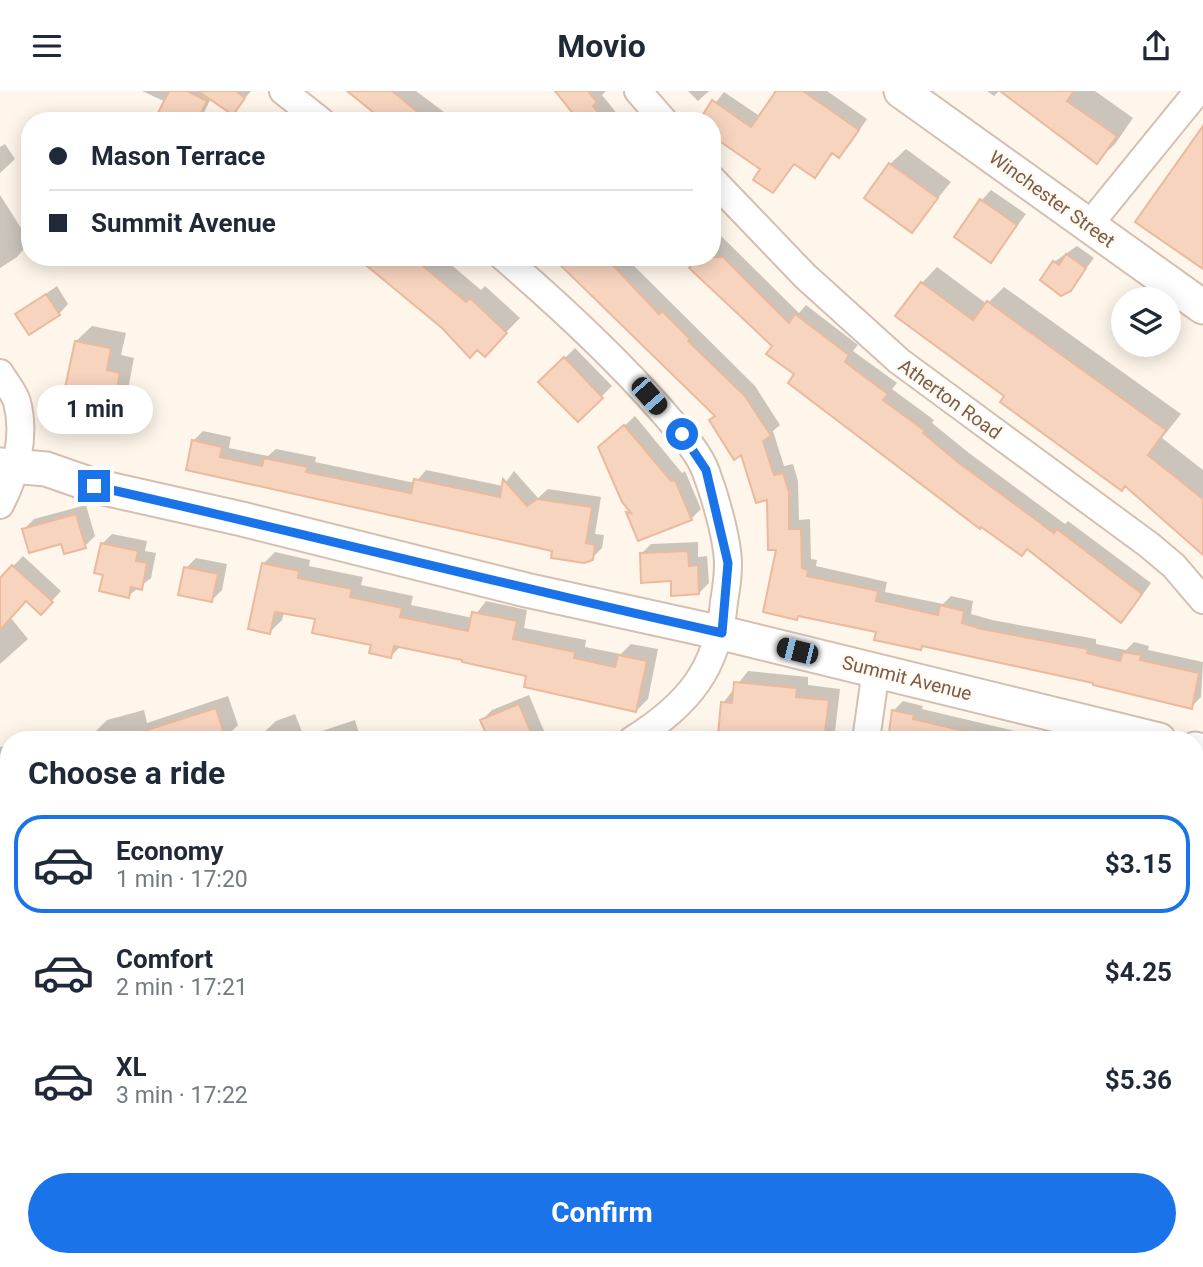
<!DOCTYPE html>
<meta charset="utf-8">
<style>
body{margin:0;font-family:Roboto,sans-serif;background:#f2f2f3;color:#1f2937;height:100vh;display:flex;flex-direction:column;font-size:26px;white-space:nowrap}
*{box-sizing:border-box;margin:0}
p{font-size:23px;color:#747a83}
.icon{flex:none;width:38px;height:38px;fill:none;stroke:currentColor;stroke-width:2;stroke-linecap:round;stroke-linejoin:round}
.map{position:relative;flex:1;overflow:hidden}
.panel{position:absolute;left:0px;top:640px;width:1204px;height:536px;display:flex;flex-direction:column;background:#fff;border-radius:28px 28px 0 0;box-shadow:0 4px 18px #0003}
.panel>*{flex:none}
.top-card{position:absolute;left:21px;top:21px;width:700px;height:154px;border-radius:28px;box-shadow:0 4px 18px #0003;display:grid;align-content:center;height:154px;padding:0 28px;background:#fff}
.controls{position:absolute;left:1111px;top:196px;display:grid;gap:14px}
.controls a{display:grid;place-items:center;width:70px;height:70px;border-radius:50%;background:#fff;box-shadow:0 4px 18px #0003;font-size:35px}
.end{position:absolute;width:32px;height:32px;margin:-16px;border:9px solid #1a73e8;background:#fff;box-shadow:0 0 0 4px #fff}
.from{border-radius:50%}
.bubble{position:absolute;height:49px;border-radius:24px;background:#fff;box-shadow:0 4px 18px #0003;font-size:23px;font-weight:700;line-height:49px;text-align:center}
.car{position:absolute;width:21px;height:42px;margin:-21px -10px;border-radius:9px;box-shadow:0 0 5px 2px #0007;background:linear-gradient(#222 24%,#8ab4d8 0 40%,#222 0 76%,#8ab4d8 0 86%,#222 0)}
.top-card b{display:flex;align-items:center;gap:24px;height:66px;font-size:26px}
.top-card b+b{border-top:2px solid #e0e1e3}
.top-card i{width:18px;height:18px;background:#1f2937}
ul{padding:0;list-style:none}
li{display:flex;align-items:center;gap:21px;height:98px;margin:0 14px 10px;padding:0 14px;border:4px solid transparent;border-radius:28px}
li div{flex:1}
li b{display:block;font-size:26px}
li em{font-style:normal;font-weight:700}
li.selected{border-color:#1a73e8}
li>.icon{width:63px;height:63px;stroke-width:1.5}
h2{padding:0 28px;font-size:32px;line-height:84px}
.primary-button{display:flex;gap:14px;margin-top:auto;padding:14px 28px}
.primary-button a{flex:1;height:80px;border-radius:42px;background:#1a73e8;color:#fff;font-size:28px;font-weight:700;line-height:80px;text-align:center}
header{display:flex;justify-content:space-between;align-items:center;height:91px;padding:0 28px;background:#fff;font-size:32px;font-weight:700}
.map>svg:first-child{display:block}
.shadow{fill:#0003}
.building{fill:#f7d4be;stroke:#ebb99d;stroke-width:2}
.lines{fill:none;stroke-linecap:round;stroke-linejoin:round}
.minor-casing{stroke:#d5bfb0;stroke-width:30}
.tertiary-casing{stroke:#d5bfb0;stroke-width:37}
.primary-casing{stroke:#ddd4d0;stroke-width:42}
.minor{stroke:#fff;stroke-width:26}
.tertiary{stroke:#fff;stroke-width:33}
.primary{stroke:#ffdaa0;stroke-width:38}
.tram{stroke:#b9a5cb;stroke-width:2}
.route{stroke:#1a73e8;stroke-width:9}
.labels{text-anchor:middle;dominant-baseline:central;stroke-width:5;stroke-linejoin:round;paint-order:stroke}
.street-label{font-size:19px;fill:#7d5b49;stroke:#fffaf2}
</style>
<header><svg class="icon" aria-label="menu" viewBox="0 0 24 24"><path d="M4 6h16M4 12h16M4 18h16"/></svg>Movio<svg class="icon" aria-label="share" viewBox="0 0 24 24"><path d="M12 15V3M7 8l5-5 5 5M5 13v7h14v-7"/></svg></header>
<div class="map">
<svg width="1203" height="1176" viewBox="0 0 1203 1176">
<rect width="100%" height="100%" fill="#fef6ea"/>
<path class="shadow" d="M142 0H251L233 22 211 7 200 30H156L166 11Z
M349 0H416L456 30H391Z
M557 0H606L602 4 623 30H581Z
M688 0H709L698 10Z
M773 0H827L867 28 849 55 839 65 834 61 815 85 796 72 773 100 763 77 712 30H701L724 1 761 26 777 2Z
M987 0H999L994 5Z
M1003 0H1095L1133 27 1115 53 1097 70Z
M5 53 15 68 0 82V56Z
M906 58 951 91 912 139 890 73Z
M991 99 1026 123 991 170 982 109Z
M0 104 30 151 17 166 0 177Z
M712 136 799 222 806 214 858 254 853 260 897 292 892 298 934 329 932 332 969 362 1065 433 1068 430 1151 492 1131 520 1121 530 797 283 774 255 686 166H712Z
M1077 155 1094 167 1070 199 1054 171Z
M335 166H351L345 172Z
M359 166H442L481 199 485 195 520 227 485 263 443 236Z
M554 166H625L755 295 780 334 773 340 784 375 793 373 798 390 799 429 810 428 811 468 817 469 816 475 887 491 885 501 943 513 951 505 973 510 971 523 992 529 1096 548V553L1126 559 1134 551 1149 555 1148 559 1203 571 1201 606 1191 616 1095 591 924 554 921 557 878 540 800 523 797 527 769 406 742 362 716 324Z
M937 176 987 213 1004 196 1181 323 1162 347 1203 379V462L1126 394 1007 304 922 192Z
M57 195 68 213 59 223H17Z
M92 235 126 242 121 264 134 267 127 304 97 337 78 312 76 250Z
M575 257 612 295 578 329 541 291Z
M635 325 682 382 685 380 701 418 691 428 639 448 628 421 630 419 608 350Z
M203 340 231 346 229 357 268 365 276 358 316 366 315 371 415 392 426 379 503 395 514 380 538 407 548 398 601 406 595 443 604 444 602 457 592 467 188 377 193 350Z
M86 414 95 445 85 455 24 438 34 428Z
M112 443 147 450 145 460 156 462 151 487 128 505 102 453Z
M698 451V466L707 465 709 492 699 502 672 488 641 463 651 453Z
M275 461 310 469 309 475 363 486 361 494 413 505 411 514 473 527 486 510 527 519 524 537 586 549 585 556 621 563 631 553 658 558 648 608 636 620 528 584 401 555 391 565 373 552 317 527 284 521 282 529 270 541 263 473Z
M23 465 61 500 50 512 26 508 10 526 28 548 0 573V489Z
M196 467 227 473 222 499 212 509 186 477Z
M748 580 808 586V594L840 598 834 649H719L723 612Z
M529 604 544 640 535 649H491L482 629 492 619Z
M228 605 238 634 225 647 96 649 94 642 107 629 144 619 147 632Z
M903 610 923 615 922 618 1053 649H890L893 620Z
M295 623 304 646 355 629 361 649H263L261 644 276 630Z
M9 654V706L0 708V656Z
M1203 736V799L1195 803V740Z
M9 755V795L0 797V757Z
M9 893V966L0 968V895Z
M5 1017 9 1019V1167H92L83 1176H26L0 1163V1022Z
M1195 1064 1203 1066V1170L1193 1167H1195Z
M843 1167H1099L1082 1176H822Z"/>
<path class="building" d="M169 0H187L207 10 197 30H154Z
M198 0H236L245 7 233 24Z
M347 0H392L429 30H384Z
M555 0H588L597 11 593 15 605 30H579Z
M776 0H803L859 39 839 67 832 62 815 87 794 73 773 102 753 89 760 78 712 45V30H699L712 9 751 36Z
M1000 0H1074L1067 10 1117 45 1097 73Z
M1203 35V178L1135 131Z
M889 72 938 107 912 142 864 107Z
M980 108 1017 134 991 172 954 146Z
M1066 163 1086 177 1071 200 1061 205 1040 189 1053 170 1059 174Z
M356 166H412L466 211 470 207 507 242 485 266 477 259 470 267 442 237Z
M552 166H605L659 223 662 220 690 248 688 250 745 305 771 345 763 350 774 384 783 382 789 401V438H801L802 477 808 479 807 485 878 500 876 510 938 524 940 514 964 520 962 532 982 538 1088 558 1087 562 1120 570 1123 561 1141 564 1140 569 1199 582 1192 618 1093 594V592L922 555 921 559 874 549 876 541 798 525 797 529 763 521 776 459H768L767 409 756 412 741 364 734 369 709 329 715 325Z
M699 166H723L789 232 795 223 849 264 845 271 888 303 883 309 925 340 923 342 959 372 1054 442 1057 438 1142 503 1121 532 1027 458 1022 465 981 436 980 438 788 292 794 283 766 263 772 255 689 177Z
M921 191 973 229 987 210 1166 339 1148 364 1203 408V464L1125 395 1122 400 1000 311 1004 305 895 225Z
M46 203 60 224 29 244 15 223Z
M75 250 111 257 107 279 120 282 112 322 101 319 97 339 71 334 76 314 62 311Z
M564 266 603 307 578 331 538 291Z
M624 334 671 390 675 389 692 429 638 450 626 421 631 422 622 411 598 356Z
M192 349 222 356 220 366 262 375 264 367 308 376 306 381 411 402 414 388 500 406 503 388 527 415 537 408 592 416 586 452 595 454 593 469 584 472 551 467 552 460 186 379Z
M76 423 86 457 64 463 61 453 29 462 22 438Z
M101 452 138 460 136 470 147 472 142 499 131 496 129 507 99 500 103 484 94 482Z
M688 460 689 475 698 474 699 503 671 505V490L641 492 640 462Z
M262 472 299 480 298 487 352 498 350 506 402 517 400 526 468 540 472 521 517 530 513 548 575 561 574 567 615 576 618 564 647 570 636 621 524 596 526 585 462 571V569L394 555 391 567 369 562 371 554 312 542 315 528 275 521 270 543 248 538Z
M12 474 53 511 41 524 26 510 0 539V487Z
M184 476 218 483 212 511 178 504Z
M734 591 797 597 796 606 829 609 824 649H721V645L718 644 721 611 732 612Z
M519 613 534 649H489L480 629Z
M216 617 226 649H129L128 645Z
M892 619 914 624 913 628 973 642V649H888Z"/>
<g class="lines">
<g class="minor-casing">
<path id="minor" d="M283 0 321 30
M638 0 664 30
M712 88 805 185 899 270 1149 454 1174 475 1203 509
M1089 134 1198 0
M503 166C560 215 614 265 663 321 678 339 698 359 706 381 715 405 728 449 728 474 728 486 726 499 724 511 718 578 688 614 632 649
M0 282C5 291 14 301 17 311 26 345 16 384 0 414
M866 649 876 579
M0 858 9 857"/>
</g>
<g class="tertiary-casing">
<path id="tertiary" d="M901 0 1203 216
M0 374 46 378 95 395 242 428 526 499 722 542 1159 649
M1195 658 1203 660
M1195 1032 1203 1039"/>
</g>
<g class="primary-casing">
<path id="primary" d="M1195 834 1203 831
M1195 948 1203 944
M348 1176 383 1167
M720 1176 742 1167"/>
</g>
<use href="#minor" class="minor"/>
<use href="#tertiary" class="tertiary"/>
<use href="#primary" class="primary"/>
<path class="tram" d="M1195 884 1203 880
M526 1176 550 1167
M553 1176 579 1167"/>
</g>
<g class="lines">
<path class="route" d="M94 395C304 442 512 496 722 542L728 472 706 379 682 343"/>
</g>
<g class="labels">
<g class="street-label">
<text transform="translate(1052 108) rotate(36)">Winchester Street</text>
<text transform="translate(950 308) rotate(36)">Atherton Road</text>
<text transform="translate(907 587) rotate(14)">Summit Avenue</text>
</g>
</g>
</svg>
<div class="controls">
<a><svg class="icon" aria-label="layers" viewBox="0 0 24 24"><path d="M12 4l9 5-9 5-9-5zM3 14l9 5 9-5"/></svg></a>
</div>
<i class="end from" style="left:682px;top:343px"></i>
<i class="end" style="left:94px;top:395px"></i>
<div class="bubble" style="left:37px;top:294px;width:116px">1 min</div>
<i class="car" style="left:649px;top:305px;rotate:139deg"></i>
<i class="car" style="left:797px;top:560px;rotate:284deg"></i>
<div class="top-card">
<b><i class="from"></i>Mason Terrace</b>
<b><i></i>Summit Avenue</b>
</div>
<section class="panel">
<h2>Choose a ride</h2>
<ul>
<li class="selected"><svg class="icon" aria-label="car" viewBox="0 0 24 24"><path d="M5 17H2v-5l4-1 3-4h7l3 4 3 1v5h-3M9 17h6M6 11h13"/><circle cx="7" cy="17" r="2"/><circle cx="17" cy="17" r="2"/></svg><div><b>Economy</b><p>1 min · 17:20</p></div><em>$3.15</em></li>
<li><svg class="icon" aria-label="car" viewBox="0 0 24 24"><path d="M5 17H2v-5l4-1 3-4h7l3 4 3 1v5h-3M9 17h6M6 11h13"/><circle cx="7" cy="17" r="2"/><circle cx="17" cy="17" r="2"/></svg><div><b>Comfort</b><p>2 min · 17:21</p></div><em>$4.25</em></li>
<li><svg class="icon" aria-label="car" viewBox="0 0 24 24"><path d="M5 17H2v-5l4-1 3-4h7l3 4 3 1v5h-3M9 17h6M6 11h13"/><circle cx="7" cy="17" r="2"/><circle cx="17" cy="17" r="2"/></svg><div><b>XL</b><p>3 min · 17:22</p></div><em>$5.36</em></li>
</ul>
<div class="primary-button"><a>Confirm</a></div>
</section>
</div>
